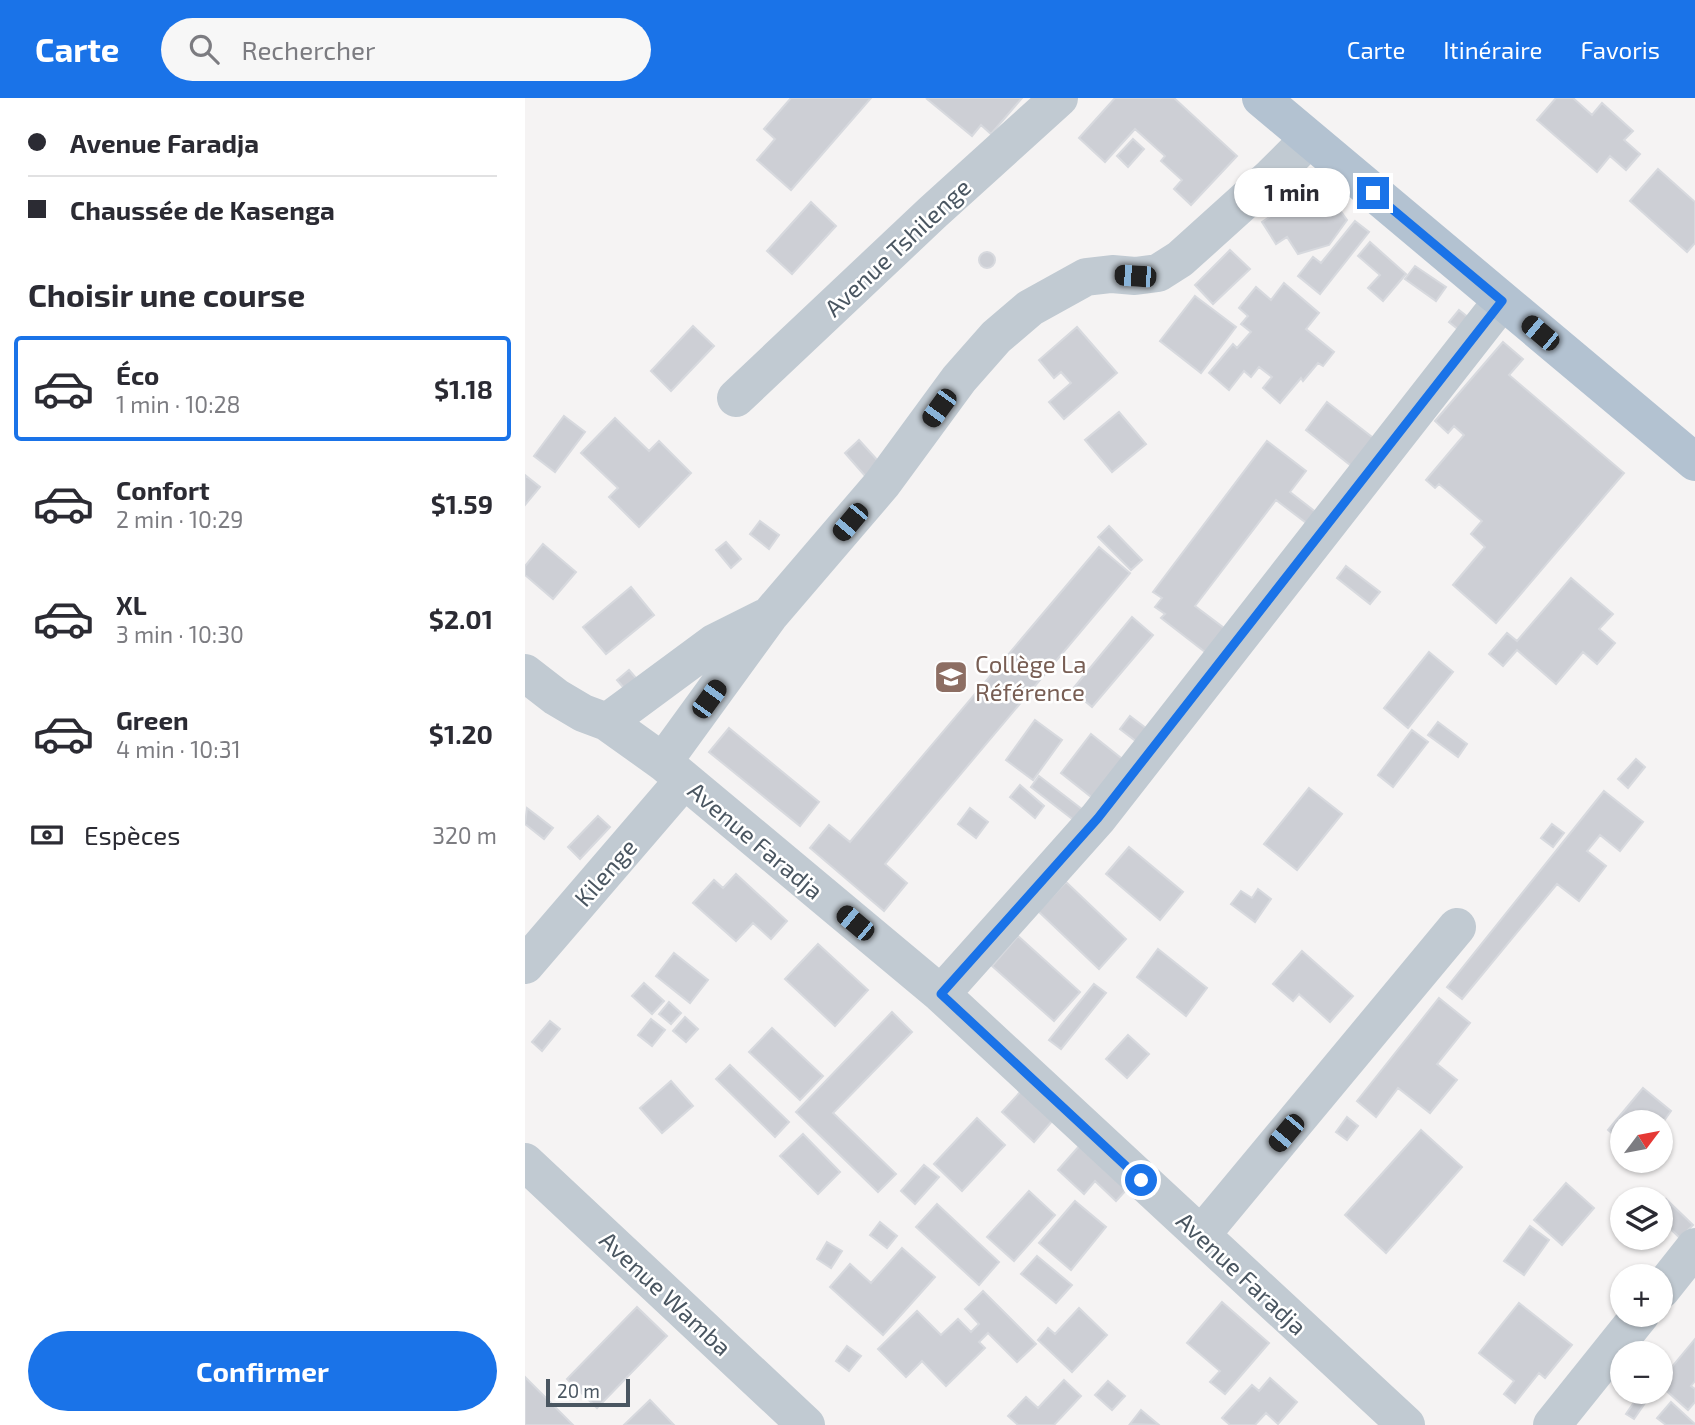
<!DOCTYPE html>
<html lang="fr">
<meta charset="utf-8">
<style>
body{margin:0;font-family:"Exo 2",sans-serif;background:#f7f7f7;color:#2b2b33;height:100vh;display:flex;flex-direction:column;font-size:26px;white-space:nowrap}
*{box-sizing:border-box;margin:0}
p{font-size:23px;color:#7c7c81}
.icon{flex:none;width:38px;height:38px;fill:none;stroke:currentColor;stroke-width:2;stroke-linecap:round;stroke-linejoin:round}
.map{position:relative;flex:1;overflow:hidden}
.side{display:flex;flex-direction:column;background:#fff;width:525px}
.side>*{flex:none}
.guide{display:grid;align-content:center;height:154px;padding:0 28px;background:#fff}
.needle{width:46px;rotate:58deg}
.tools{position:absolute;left:1085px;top:1012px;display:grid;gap:14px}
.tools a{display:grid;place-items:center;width:63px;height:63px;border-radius:50%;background:#fff;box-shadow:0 2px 5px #0004;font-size:35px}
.scale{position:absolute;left:21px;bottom:18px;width:84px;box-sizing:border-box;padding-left:7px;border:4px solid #4a5661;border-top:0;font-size:19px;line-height:24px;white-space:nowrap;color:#4a5661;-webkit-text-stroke:5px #fff;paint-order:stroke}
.end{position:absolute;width:32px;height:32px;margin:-16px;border:9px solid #1a73e8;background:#fff;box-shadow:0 0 0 4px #fff}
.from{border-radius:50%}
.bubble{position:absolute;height:49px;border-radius:24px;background:#fff;box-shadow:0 2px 5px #0004;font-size:23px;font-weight:700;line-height:49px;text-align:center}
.car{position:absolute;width:21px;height:42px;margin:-21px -10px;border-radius:9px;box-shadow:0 0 5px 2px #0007;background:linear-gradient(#222 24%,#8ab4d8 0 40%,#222 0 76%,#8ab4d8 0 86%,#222 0)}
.guide b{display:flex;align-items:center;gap:24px;height:66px;font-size:26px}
.guide b+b{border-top:2px solid #e1e1e2}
.guide i{width:18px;height:18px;background:#2b2b33}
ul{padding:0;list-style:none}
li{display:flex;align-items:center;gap:21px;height:105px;margin:0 14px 10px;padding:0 14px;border:4px solid transparent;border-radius:7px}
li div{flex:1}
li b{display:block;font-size:26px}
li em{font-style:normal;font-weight:700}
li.current{border-color:#1a73e8}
li>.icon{width:63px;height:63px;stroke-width:1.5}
h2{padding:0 28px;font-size:32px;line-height:84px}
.pay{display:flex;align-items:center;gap:18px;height:77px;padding:0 28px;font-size:26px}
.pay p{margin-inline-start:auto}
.button{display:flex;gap:14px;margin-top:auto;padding:14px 28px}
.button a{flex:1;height:80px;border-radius:42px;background:#1a73e8;color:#fff;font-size:28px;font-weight:700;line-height:80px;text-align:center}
header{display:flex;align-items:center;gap:42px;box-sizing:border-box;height:98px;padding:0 35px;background:#1a73e8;color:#fff}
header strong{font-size:33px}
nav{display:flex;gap:38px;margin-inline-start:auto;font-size:24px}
.search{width:490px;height:63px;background:#f7f7f7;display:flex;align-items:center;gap:18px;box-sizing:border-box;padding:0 24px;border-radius:38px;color:#7c7c81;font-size:26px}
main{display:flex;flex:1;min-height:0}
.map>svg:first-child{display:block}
.building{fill:#cdcfd5;stroke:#d7d9de;stroke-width:2}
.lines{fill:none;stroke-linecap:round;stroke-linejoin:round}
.minor{stroke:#c1cad2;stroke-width:38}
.major{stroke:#b3c2d1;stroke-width:38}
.route{stroke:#1a73e8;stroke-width:9}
.labels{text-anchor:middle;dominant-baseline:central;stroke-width:5;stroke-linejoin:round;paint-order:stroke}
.street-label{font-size:24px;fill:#4a5661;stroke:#fff}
.education-label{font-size:24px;fill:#785e54;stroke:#fff;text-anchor:start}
</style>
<header>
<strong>Carte</strong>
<div class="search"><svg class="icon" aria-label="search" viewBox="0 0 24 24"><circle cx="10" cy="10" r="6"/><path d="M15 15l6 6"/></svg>Rechercher</div>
<nav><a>Carte</a><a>Itinéraire</a><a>Favoris</a></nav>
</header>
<main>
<section class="side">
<div class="guide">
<b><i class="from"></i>Avenue Faradja</b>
<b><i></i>Chaussée de Kasenga</b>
</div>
<h2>Choisir une course</h2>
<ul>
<li class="current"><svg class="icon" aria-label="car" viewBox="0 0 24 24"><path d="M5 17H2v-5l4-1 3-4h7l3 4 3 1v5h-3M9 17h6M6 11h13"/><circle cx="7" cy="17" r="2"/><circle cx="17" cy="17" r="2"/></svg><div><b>Éco</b><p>1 min · 10:28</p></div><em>$1.18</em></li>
<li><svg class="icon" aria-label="car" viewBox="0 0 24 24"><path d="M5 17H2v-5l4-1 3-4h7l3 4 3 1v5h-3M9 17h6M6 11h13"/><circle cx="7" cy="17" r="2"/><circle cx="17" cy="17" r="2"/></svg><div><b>Confort</b><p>2 min · 10:29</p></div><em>$1.59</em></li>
<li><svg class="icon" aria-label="car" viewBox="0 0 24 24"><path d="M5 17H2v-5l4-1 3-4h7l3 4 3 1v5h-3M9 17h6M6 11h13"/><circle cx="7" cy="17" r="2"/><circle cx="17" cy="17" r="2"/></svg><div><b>XL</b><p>3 min · 10:30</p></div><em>$2.01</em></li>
<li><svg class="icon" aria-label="car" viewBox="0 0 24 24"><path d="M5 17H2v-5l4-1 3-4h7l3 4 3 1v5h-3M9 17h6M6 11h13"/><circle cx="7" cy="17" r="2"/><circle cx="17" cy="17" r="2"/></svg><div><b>Green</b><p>4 min · 10:31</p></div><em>$1.20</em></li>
</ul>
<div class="pay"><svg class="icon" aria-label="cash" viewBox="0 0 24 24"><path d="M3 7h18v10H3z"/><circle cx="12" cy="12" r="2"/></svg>Espèces<p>320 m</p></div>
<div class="button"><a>Confirmer</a></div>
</section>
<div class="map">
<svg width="1170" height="1327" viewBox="0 0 1170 1327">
<rect width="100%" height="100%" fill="#f5f3f3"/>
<path class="building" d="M266 0H346L266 92 232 62 250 41 239 31Z
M404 0H497L466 36 456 27 447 38 402 1Z
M590 0H649L712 58 666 107 649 91 657 82 636 63 640 58 610 31 580 64 554 40Z
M1031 0H1048L1067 17 1077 5 1108 33 1099 42 1115 56 1101 72 1085 58 1072 74 1012 22Z
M608 41 619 51 603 69 592 58Z
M1133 71 1170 104V145L1162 154 1105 103Z
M795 84 822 122 804 147 773 156 762 139 751 146 737 124Z
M286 104 311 128 267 176 242 153Z
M830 123 844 134 795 196 773 178 788 159 796 165Z
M845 144 881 176 858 203 843 190 855 177 833 158Z
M705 152 725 171 688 206 670 187Z
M454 162a8 8 0 1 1 16 0a8 8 0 1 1-16 0Z
M890 168 921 189 911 203 880 181Z
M759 185 794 215 781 231 809 254 798 268 793 265 778 283 776 280 755 305 738 290 747 279 734 269 726 279 719 273 704 292 684 275 708 246 712 250 726 234 716 226 723 218 714 210 731 189 746 202Z
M670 198 711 229 676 275 635 243Z
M934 212 949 224 939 236 924 224Z
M168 228 189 248 146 293 126 273Z
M552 229 592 275 539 321 524 304 546 285 536 274 529 280 514 262Z
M978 244 998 261 984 277 1099 375 971 525 928 487 960 449 946 436 957 423 914 386 910 390 901 382 939 337 929 328 923 335 910 323Z
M802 304 856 346 834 374 781 332Z
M594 314 621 346 587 374 560 342Z
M39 318 60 334 30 374 9 358Z
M90 320 124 353 134 343 166 375 114 429 84 399 93 390 56 355Z
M334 342 364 375 349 388 320 355Z
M742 343 781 373 765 394 801 422 792 433 751 402 670 508 711 539 693 564 636 520 640 516 630 509 637 500 628 494Z
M0 377 15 389 0 407Z
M235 423 254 437 244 451 225 436Z
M584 428 617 462 606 472 573 439Z
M201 444 216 461 206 470 191 452Z
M18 446 51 474 28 501 0 477V468Z
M574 449 605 475 360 766 382 785 359 813 285 750 304 727 325 744Z
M821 468 855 494 845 506 812 480Z
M1046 480 1088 516 1074 531 1090 545 1072 566 1058 554 1031 586 992 552 978 568 964 556 982 535 992 543Z
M106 489 129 517 81 556 58 529Z
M607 519 628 537 567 609 547 592Z
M904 554 928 574 883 630 859 610Z
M104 572 117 587 105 597 92 582Z
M605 618 626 634 616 647 595 631Z
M510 622 537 642 508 682 481 662Z
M913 624 942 646 933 659 903 637Z
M204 630 294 704 275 728 184 654Z
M887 632 903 644 868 689 853 677Z
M566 636 601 664 570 702 536 675Z
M1111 661 1120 669 1103 690 1093 681Z
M514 678 567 719 559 730 506 689Z
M495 687 519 708 510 720 485 699Z
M784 690 817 716 772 772 739 746Z
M1079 693 1118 724 1095 753 1075 737 1062 753 1081 768 1054 803 1032 786 937 901 922 889Z
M2 710 28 730 19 741 0 726Z
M445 710 463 724 451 740 433 726Z
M73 718 85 729 55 761 43 749Z
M1027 726 1039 735 1028 749 1016 740Z
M604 749 658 794 635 822 581 776Z
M211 776 262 823 246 841 228 825 211 843 168 805 189 782 198 790Z
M541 784 601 841 574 871 513 813Z
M733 791 746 801 730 824 706 806 716 793 727 800Z
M493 838 555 894 529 923 467 868Z
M293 846 343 892 310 928 260 881Z
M633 851 682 890 661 918 612 879Z
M777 853 828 898 805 924 774 896 768 903 748 886Z
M149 855 183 882 165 905 131 878Z
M119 885 139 903 127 916 107 898Z
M569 886 581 895 536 951 524 942Z
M914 900 945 925 912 966 932 982 905 1015 873 990 851 1019 832 1003Z
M144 904 156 915 146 926 134 916Z
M367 914 387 934 308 1015 371 1076 353 1094 271 1014Z
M160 919 173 931 161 944 148 933Z
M126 921 140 932 127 948 113 937Z
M25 923 35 931 17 953 7 944Z
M247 930 298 978 275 1002 224 954Z
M603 937 624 956 602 980 581 961Z
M205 967 264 1024 250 1039 191 981Z
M146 983 168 1008 137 1035 115 1010Z
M1118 990 1146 1013 1136 1027V1024H1097V1044L1083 1032Z
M497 992 528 1022 509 1044 477 1014Z
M822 1019 833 1028 822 1042 811 1034Z
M452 1020 480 1047 437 1093 409 1066Z
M896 1032 937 1069 861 1155 820 1117Z
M278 1036 315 1074 293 1096 255 1058Z
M556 1046 603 1090 591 1103 570 1083 559 1096 533 1072Z
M399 1067 414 1079 390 1106 376 1093Z
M1041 1085 1069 1110 1037 1147 1009 1122Z
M504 1093 530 1117 489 1163 462 1139Z
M1141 1101 1168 1127 1155 1140 1136 1122V1106Z
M550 1103 581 1129 546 1172 514 1145Z
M412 1106 474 1164 454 1187 391 1129Z
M355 1124 372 1138 362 1150 345 1137Z
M1005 1128 1024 1142 999 1177 979 1163Z
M302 1144 317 1153 306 1170 292 1161Z
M377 1150 410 1179 358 1237 305 1189 325 1166 346 1185Z
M512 1158 547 1187 531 1205 496 1176Z
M458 1193 511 1246 492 1264 463 1235 454 1244 460 1250 421 1288 397 1263 381 1279 353 1251 392 1213 416 1237 433 1221 446 1234 454 1226 440 1211Z
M697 1204 744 1245 700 1296 685 1284 695 1273 662 1245Z
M994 1205 1047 1247 1020 1280 1014 1275 990 1305 979 1296 989 1283 954 1255Z
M112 1209 142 1238 72 1310 42 1281Z
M554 1210 582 1237 547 1274 513 1242 523 1230 530 1236Z
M1170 1241V1283L1166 1288 1170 1291V1304L1163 1312 1136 1288V1282Z
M322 1248 336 1258 324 1273 311 1263Z
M0 1279 48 1327H0Z
M745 1280 772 1304 753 1326 741 1315 730 1327H705L697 1320 727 1287 734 1293Z
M539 1282 556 1298 529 1327H493L483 1318 501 1299 513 1310Z
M583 1283 600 1298 587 1312 570 1297Z
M1112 1300 1120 1305 1109 1321 1101 1316Z
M125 1302 149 1327H99Z
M1146 1304 1170 1326V1327H1141L1132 1320Z
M616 1312 634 1327 605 1326Z"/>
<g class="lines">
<path class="minor" d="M211 300 407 115 534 0
M0 575 31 599 58 615 82 624 138 664 416 896 881 1327
M82 624 189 545 239 520
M138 664 244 518 357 386 434 281 471 239 505 210 561 179 587 176 610 178 633 175 655 161 747 78 784 41
M0 867 159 682
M416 896 573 720 977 203
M0 1064 281 1327
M676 1137 932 829
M1136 1192 1170 1149
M1027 1327 1116 1216"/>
<path class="major" d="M736 0 1170 364"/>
</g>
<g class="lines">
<path class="route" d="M616 1082 416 896 573 720 977 203 848 95"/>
</g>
<defs>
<g id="school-square" transform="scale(1.75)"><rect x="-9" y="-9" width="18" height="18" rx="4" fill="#8d6e63" stroke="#fff"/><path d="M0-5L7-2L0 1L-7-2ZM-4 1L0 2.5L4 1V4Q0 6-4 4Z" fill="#fff"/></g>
</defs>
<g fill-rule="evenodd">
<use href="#school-square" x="426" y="579"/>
</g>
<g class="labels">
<g class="street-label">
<text transform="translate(372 149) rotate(-43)">Avenue Tshilenge</text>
<text transform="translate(231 742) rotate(40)">Avenue Faradja</text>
<text transform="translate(80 774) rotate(-49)">Kilenge</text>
<text transform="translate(717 1175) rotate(43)">Avenue Faradja</text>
<text transform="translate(141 1195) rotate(43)">Avenue Wamba</text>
</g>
<g class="education-label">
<text x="450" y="565">Collège La<tspan x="450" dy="28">Référence</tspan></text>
</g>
</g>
</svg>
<div class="tools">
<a><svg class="needle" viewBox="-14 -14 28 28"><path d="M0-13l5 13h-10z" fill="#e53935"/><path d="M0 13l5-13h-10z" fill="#7c7c81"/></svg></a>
<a><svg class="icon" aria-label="layers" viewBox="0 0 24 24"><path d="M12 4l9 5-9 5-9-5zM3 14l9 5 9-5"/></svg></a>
<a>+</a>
<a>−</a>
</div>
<div class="scale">20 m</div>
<i class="end from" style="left:616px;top:1082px"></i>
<i class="end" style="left:848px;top:95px"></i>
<div class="bubble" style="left:709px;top:70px;width:116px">1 min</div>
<i class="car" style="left:610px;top:178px;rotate:274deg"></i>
<i class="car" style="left:1015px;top:235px;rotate:310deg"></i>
<i class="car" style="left:414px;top:310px;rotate:216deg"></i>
<i class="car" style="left:325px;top:424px;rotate:220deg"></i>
<i class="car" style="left:184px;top:601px;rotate:36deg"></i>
<i class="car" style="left:330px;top:825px;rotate:310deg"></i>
<i class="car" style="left:761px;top:1035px;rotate:220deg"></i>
</div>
</main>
